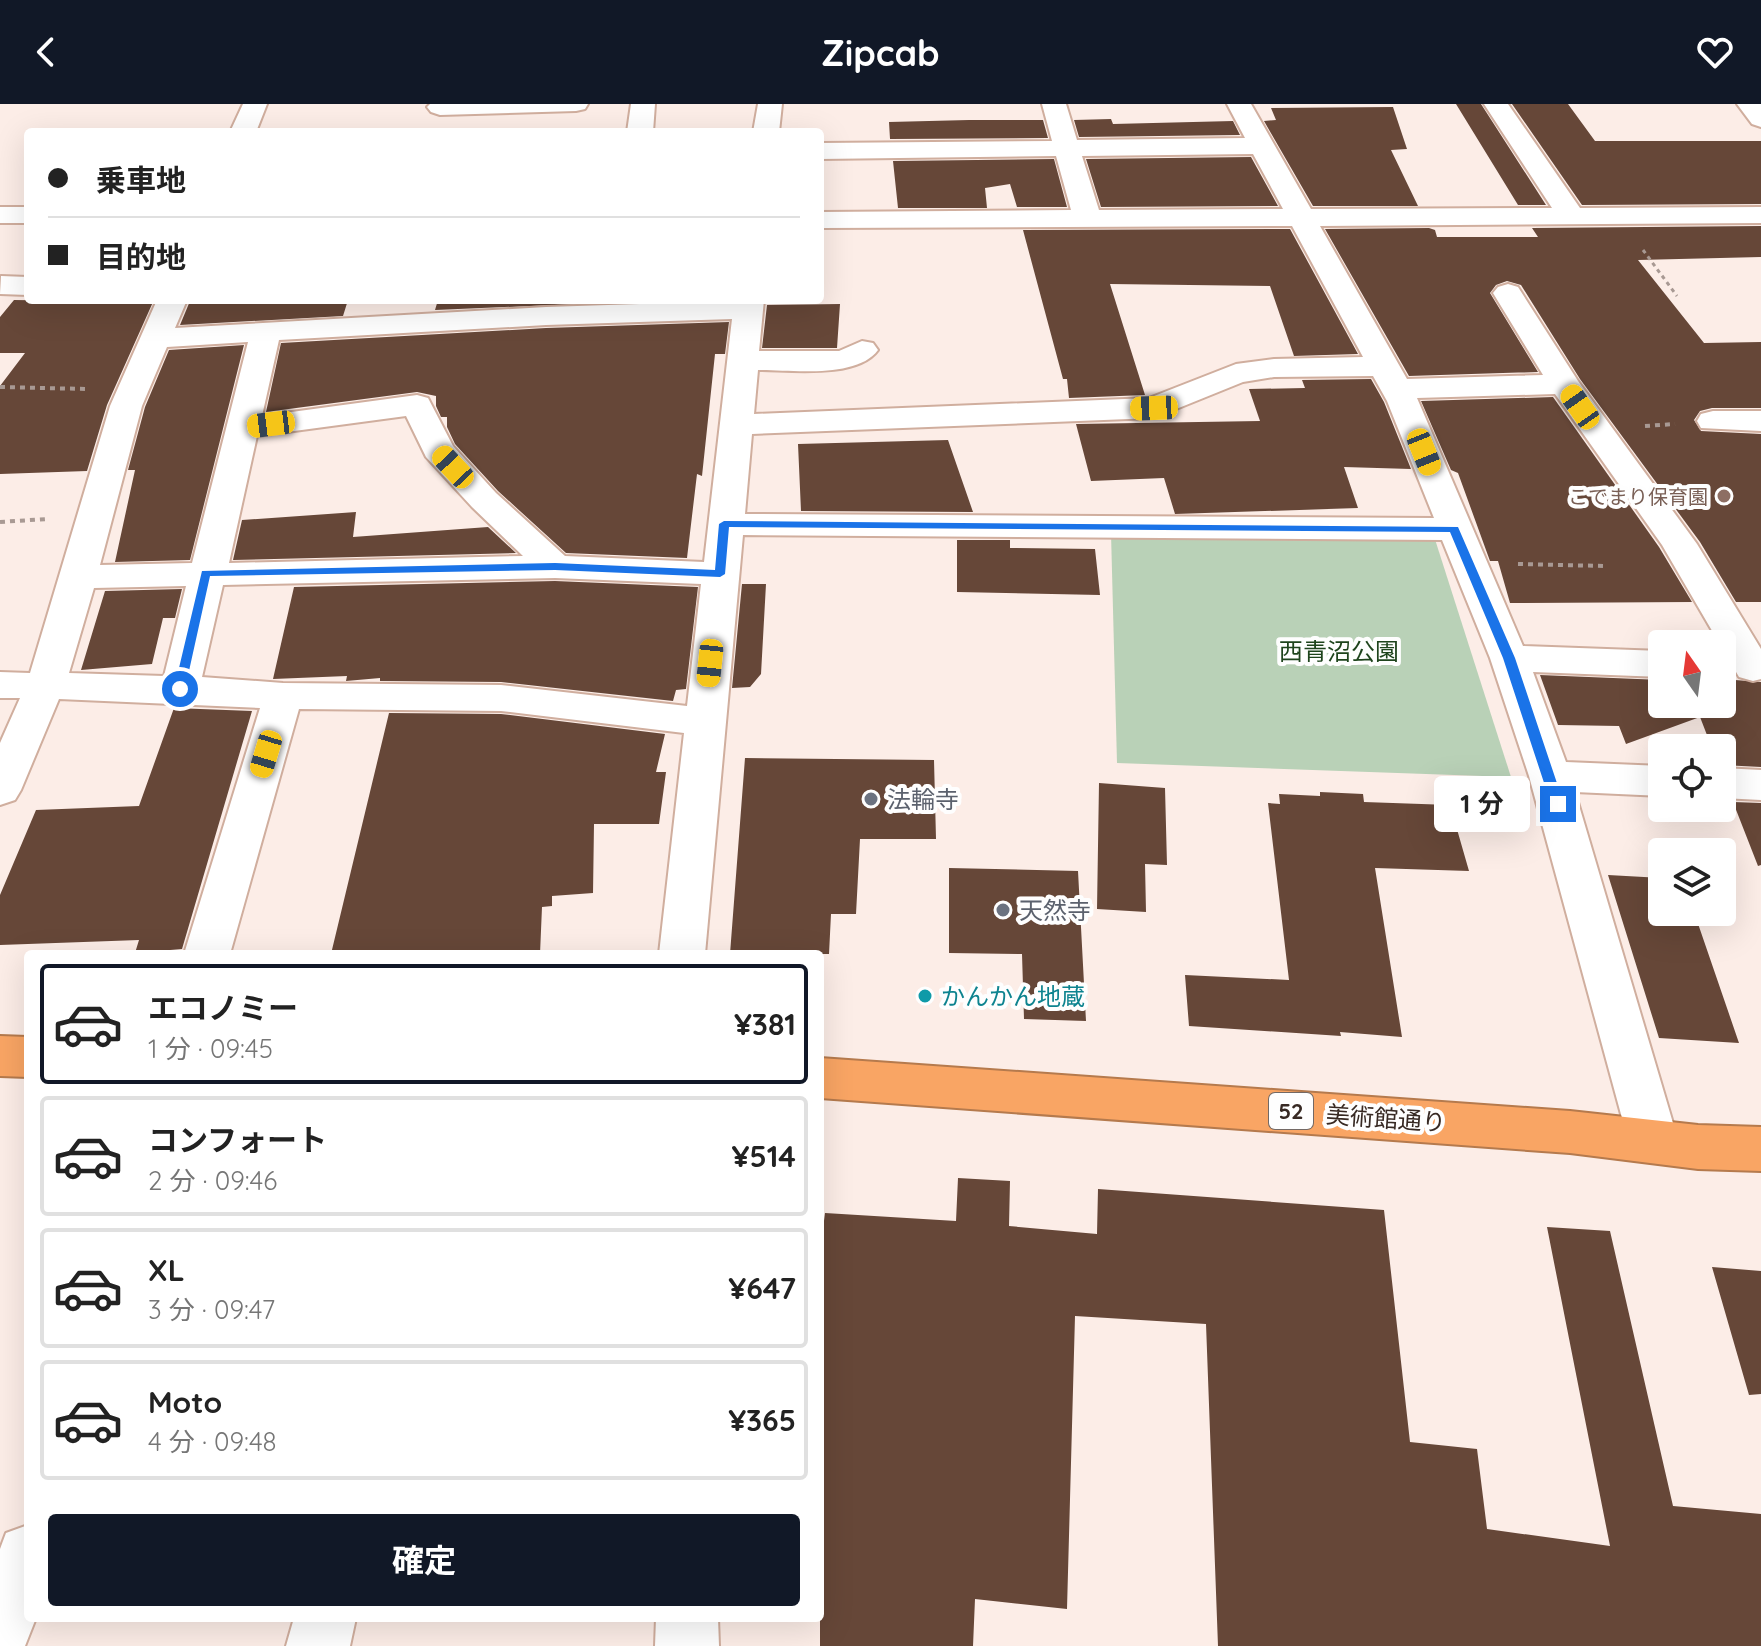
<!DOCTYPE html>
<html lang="ja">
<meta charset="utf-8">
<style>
body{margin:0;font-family:Quicksand,"Noto Sans JP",sans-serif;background:#f2f2f2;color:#222;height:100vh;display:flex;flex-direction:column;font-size:30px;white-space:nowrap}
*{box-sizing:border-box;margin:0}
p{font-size:26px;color:#767676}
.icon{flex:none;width:44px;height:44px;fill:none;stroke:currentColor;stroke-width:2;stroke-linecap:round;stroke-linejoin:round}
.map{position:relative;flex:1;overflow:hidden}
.side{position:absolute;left:24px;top:846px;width:800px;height:672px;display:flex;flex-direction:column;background:#fff;border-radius:8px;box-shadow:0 8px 32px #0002}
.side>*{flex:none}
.hud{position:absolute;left:24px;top:24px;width:800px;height:176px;border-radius:8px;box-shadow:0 8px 32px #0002;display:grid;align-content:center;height:176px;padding:0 24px;background:#fff}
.needle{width:52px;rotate:346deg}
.buttons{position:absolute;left:1648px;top:526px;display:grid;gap:16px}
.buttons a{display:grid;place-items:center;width:88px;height:88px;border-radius:8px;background:#fff;box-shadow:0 8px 32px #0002;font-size:40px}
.end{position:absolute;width:36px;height:36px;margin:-18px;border:10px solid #1a73e8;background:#fff;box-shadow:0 0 0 4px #fff}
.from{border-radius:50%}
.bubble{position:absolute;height:56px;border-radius:8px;background:#fff;box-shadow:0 8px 32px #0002;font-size:26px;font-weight:700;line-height:56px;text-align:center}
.car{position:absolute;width:24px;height:48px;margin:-24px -12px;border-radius:10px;box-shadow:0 0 6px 2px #0007;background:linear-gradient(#f5c518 24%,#345 0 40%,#f5c518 0 76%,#345 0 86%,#f5c518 0)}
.hud b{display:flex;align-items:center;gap:28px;height:76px;font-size:30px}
.hud b+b{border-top:2px solid #e0e0e0}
.hud i{width:20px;height:20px;background:#222}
ul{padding:14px 0 0;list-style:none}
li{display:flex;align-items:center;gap:24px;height:120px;margin:0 16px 12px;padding:0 8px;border:4px solid #e0e0e0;border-radius:8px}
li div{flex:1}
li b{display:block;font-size:30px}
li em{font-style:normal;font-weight:700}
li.on{border-color:#111827}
li>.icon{width:72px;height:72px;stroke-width:1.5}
.cta{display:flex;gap:16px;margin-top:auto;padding:16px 24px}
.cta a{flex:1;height:92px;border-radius:8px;background:#111827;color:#fff;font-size:32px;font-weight:700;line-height:92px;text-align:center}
header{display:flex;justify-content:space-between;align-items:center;height:104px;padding:0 24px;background:#111827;color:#fff;font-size:36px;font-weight:700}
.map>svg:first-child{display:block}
.green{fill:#b9d1b7}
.building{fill:#664738}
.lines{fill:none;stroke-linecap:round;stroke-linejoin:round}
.minor-casing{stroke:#d0ae9e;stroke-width:4}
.highway-casing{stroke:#b57a4d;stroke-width:4}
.path-far1{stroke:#a89993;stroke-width:3;stroke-dasharray:4 4;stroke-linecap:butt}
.path{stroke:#a89993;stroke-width:4;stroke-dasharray:5 5;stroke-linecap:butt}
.minor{fill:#fff;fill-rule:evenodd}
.highway{fill:#f9a564;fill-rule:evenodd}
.route{fill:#1a73e8}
.education-dot{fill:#8d6e63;stroke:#fefefe;stroke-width:3}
.worship-dot{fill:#6b7280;stroke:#fefefe;stroke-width:3}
.culture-dot{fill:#0f9aa8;stroke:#fefefe;stroke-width:3}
.labels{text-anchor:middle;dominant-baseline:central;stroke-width:8;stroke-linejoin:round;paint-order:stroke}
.far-education-label{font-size:20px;fill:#785e54;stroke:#fefefe;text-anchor:end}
.shield{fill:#fefefe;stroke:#736965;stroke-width:2}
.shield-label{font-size:22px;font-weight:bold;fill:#372923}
.park-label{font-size:24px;fill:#1e441c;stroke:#fefefe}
.worship-label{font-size:24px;fill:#5b616d;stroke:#fefefe;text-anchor:start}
.culture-label{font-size:24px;fill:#0d838f;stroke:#fefefe;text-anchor:start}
.street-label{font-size:24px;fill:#372923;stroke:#fefefe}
</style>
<header><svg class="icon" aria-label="back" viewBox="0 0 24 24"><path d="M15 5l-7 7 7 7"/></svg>Zipcab<svg class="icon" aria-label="heart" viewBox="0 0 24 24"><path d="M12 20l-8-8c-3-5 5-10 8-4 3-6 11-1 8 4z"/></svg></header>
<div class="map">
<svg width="1761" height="1542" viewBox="0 0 1761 1542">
<rect width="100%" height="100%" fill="#fcede7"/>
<path class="green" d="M1432 426 1511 673 1117 659 1111 429Z"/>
<path class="building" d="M1456 0H1481L1546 101H1518Z
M1512 0H1568L1595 37H1761V100L1582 101Z
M1393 3 1407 45 1391 46 1418 102H1313L1264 17 1276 16 1271 4Z
M1111 15 1113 20 1233 17 1240 31 1079 33 1074 16Z
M969 16H1043L1048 34 890 35 889 18Z
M1251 53 1278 102 1101 103 1086 55Z
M1054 55 1067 103H1017L1010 80 985 84 987 104H898L893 57Z
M1761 122V153L1638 156 1704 239 1761 238V304H1712L1700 307 1694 316 1701 327 1761 330V498H1736L1700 438 1580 275 1521 181 1507 177 1496 181 1490 189 1538 268 1409 272 1325 125 1429 124 1435 126 1437 133H1538L1532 124Z
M1290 125 1358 250 1294 252 1270 182 1110 180 1145 291 1069 294 1067 275H1063L1023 126Z
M14 196 153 198 107 301 87 367 0 370V282L25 249H0V213Z
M348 196 343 212 180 221 190 197Z
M438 196H671L435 206Z
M840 200 837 244H762L767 201Z
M729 218 725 250H715L702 372 697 370 687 454 566 449 498 387 455 340 447 323V313H441L436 302V292L417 288 266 308 281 239 546 224Z
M244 241 190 456 115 458 135 366H128L145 303 169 246Z
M1371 275 1384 298 1411 365 1344 363 1358 404 1175 410 1164 374 1091 377 1076 320 1260 317 1249 285 1305 284 1302 276Z
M1553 293 1659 443 1692 498 1510 499 1498 457H1490L1458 369 1451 366 1421 297Z
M948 336 973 408 801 407 798 340Z
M356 408 353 433 488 423 516 449 233 456 242 416Z
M957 436H1010V444L1095 445 1100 491 957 488Z
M555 477 698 483 686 585 676 586 673 597 501 578 380 577V574L346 577 347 572 273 575 294 483Z
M742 480H766L761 570 750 583 732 584Z
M182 485 175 514H163L152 560 81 566 105 487Z
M1540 571 1662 576V600H1722V575L1761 578V663L1722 661V644H1712L1700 613 1626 640 1619 622 1558 621Z
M174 604 252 607 182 845 135 849 139 836 0 841V791L36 706 139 702Z
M389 609 501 610 665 630 656 668H666L659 720H594L593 789 552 792V802L542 803 540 850H331Z
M745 654 934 656 936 735H860L856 810H831L829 850H730Z
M1099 679 1165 684 1167 761 1145 760 1146 808 1097 805Z
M1320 688 1363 690 1364 698 1450 701 1469 767 1375 764 1402 933 1340 928 1341 932 1189 922 1185 871 1289 876 1268 699 1280 700 1279 690 1320 692Z
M1733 698 1761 699V761L1758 762Z
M949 764 1078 767 1086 917 1024 915 1022 850 949 849Z
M1608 771 1662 774V808H1694L1739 939 1659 934Z
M958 1074 1010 1077 1009 1122 1097 1130 1098 1085 1384 1106 1410 1338 1477 1345 1487 1425 1610 1442 1547 1123 1610 1127 1673 1402 1761 1410V1542H1218L1206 1220 1075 1212 1067 1505 975 1495 973 1542H820V1148L825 1109 956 1117Z
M1712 1163 1761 1167V1290L1749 1291Z"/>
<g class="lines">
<g class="minor-casing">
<path id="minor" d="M243 0H267L256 28H230Z
M430 0H588L585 5 576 7 440 11 431 8 427 3Z
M631 0H655L653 28H627Z
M758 0H782L779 28H753Z
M1042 0H1066L1077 36 1245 34 1227 0H1251L1311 105 1552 104 1484 0H1508L1580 104 1761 103V119L1320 122 1407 275 1543 271 1493 189 1498 183 1508 180 1518 183 1578 277 1697 440 1761 545V575L1753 577 1739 573 1662 441 1555 290 1417 294 1523 542 1662 547V573L1533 568 1566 658 1662 662V692L1575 688 1678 1036 1671 1051 1653 1058 1635 1051 1628 1036 1529 672 1490 554 1442 436 743 431 705 850H659L684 629 501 607 299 605 230 850H184L260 604 59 595 21 686 15 696 0 701V639L20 594H0V568L30 569 110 302 157 196H187L175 224 546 203 764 196 759 247H839L862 237 873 239 878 246C857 275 790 266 758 266L754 310 1149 294 1236 260 1274 255 1363 253 1292 122 820 124V108L1071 106 1056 52 820 55V39L1052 37ZM1253 50 1283 105 1099 106 1082 52ZM732 215 704 458 565 452 496 389 453 342 428 294 417 291 262 312 279 236 546 221ZM248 238 192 459 100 461 142 302 167 243ZM1373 272 1387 297 1434 414 745 410 752 330 1154 314 1243 278 1274 273ZM406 312 426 353 472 403 523 452 229 459 257 332ZM555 474 701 480 687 602 501 581 283 579 202 573 223 481ZM186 482 164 572 69 569 94 484Z
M1737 0H1761V23L1752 20Z
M0 103H28V119H0Z
M1 172 28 173V191L0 190Z
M1713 307H1761V327L1701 324 1697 317 1701 310Z
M1722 664 1761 666V696L1722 694Z
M28 1421V1514H36L25 1542H0V1445L6 1429Z
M294 1514H356L350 1542H286Z
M656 1514H718L719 1542H655Z"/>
</g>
<g class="highway-casing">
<path id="highway" d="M0 932 28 933V973L0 972Z
M820 954 1570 1007 1698 1021 1761 1023V1067L1698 1065 1570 1049 820 994Z"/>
</g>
<path class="path-far1" d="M1643 146 1677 192"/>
<path class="path" d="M0 283 87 285
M1645 322 1675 320
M0 418 47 415
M1518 460 1605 462"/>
<use href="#minor" class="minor"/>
<use href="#highway" class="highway"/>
</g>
<path class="route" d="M724 417 1458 423 1515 554 1564 700 1558 705 1551 700 1503 554 1450 428 729 423 725 470 720 473 555 466 210 472 185 585 180 589 174 585 202 467 555 459 715 466 719 420Z"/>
<circle class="education-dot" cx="1724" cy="392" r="8"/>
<g class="worship-dot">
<circle cx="871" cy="695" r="8"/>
<circle cx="1003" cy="806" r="8"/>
</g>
<circle class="culture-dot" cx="925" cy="892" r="8"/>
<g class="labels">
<g class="far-education-label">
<text x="1708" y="392">こでまり保育園</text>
</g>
<rect class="shield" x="1269" y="989" width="44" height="36" rx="6"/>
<g class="shield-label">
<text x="1291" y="1007">52</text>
</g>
<g class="park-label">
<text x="1339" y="547">西青沼公園</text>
</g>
<g class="worship-label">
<text x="887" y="695">法輪寺</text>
<text x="1019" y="806">天然寺</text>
</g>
<g class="culture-label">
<text x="941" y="892">かんかん地蔵</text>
</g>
<g class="street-label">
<text transform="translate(1386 1014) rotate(4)">美術館通り</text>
</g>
</g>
</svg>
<div class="buttons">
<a><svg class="needle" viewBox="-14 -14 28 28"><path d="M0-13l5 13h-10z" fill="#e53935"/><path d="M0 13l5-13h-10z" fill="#767676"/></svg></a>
<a><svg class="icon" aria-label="locate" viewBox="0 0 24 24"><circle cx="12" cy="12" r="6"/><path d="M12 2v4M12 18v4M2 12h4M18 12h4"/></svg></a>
<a><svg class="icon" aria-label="layers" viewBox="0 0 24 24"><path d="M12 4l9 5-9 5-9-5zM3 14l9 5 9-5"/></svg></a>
</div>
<i class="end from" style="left:180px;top:585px"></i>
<i class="end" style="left:1558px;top:700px"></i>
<div class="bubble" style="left:1434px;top:672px;width:96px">1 分</div>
<i class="car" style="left:1580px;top:303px;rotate:325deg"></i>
<i class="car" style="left:1154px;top:304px;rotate:268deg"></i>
<i class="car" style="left:271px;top:320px;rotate:263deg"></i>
<i class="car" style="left:1424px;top:348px;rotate:158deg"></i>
<i class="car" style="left:453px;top:363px;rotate:317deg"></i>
<i class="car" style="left:710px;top:559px;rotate:186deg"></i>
<i class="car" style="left:266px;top:650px;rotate:197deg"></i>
<div class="hud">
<b><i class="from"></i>乗車地</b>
<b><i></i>目的地</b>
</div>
<section class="side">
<ul>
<li class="on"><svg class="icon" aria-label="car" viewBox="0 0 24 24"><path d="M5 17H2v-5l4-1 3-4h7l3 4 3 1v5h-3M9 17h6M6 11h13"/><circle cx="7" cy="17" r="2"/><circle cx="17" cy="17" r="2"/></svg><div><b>エコノミー</b><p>1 分 · 09:45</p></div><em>¥381</em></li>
<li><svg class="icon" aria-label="car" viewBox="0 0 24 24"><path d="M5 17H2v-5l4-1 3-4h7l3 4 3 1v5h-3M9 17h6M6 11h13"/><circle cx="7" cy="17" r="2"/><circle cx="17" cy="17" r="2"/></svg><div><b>コンフォート</b><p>2 分 · 09:46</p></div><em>¥514</em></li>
<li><svg class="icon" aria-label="car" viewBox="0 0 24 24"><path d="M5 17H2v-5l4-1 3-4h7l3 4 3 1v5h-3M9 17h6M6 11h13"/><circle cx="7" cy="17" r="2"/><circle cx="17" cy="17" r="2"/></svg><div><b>XL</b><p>3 分 · 09:47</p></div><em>¥647</em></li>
<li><svg class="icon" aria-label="car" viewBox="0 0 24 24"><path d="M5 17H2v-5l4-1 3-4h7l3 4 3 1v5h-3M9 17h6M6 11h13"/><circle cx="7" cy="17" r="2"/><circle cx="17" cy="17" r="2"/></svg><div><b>Moto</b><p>4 分 · 09:48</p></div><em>¥365</em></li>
</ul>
<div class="cta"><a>確定</a></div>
</section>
</div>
